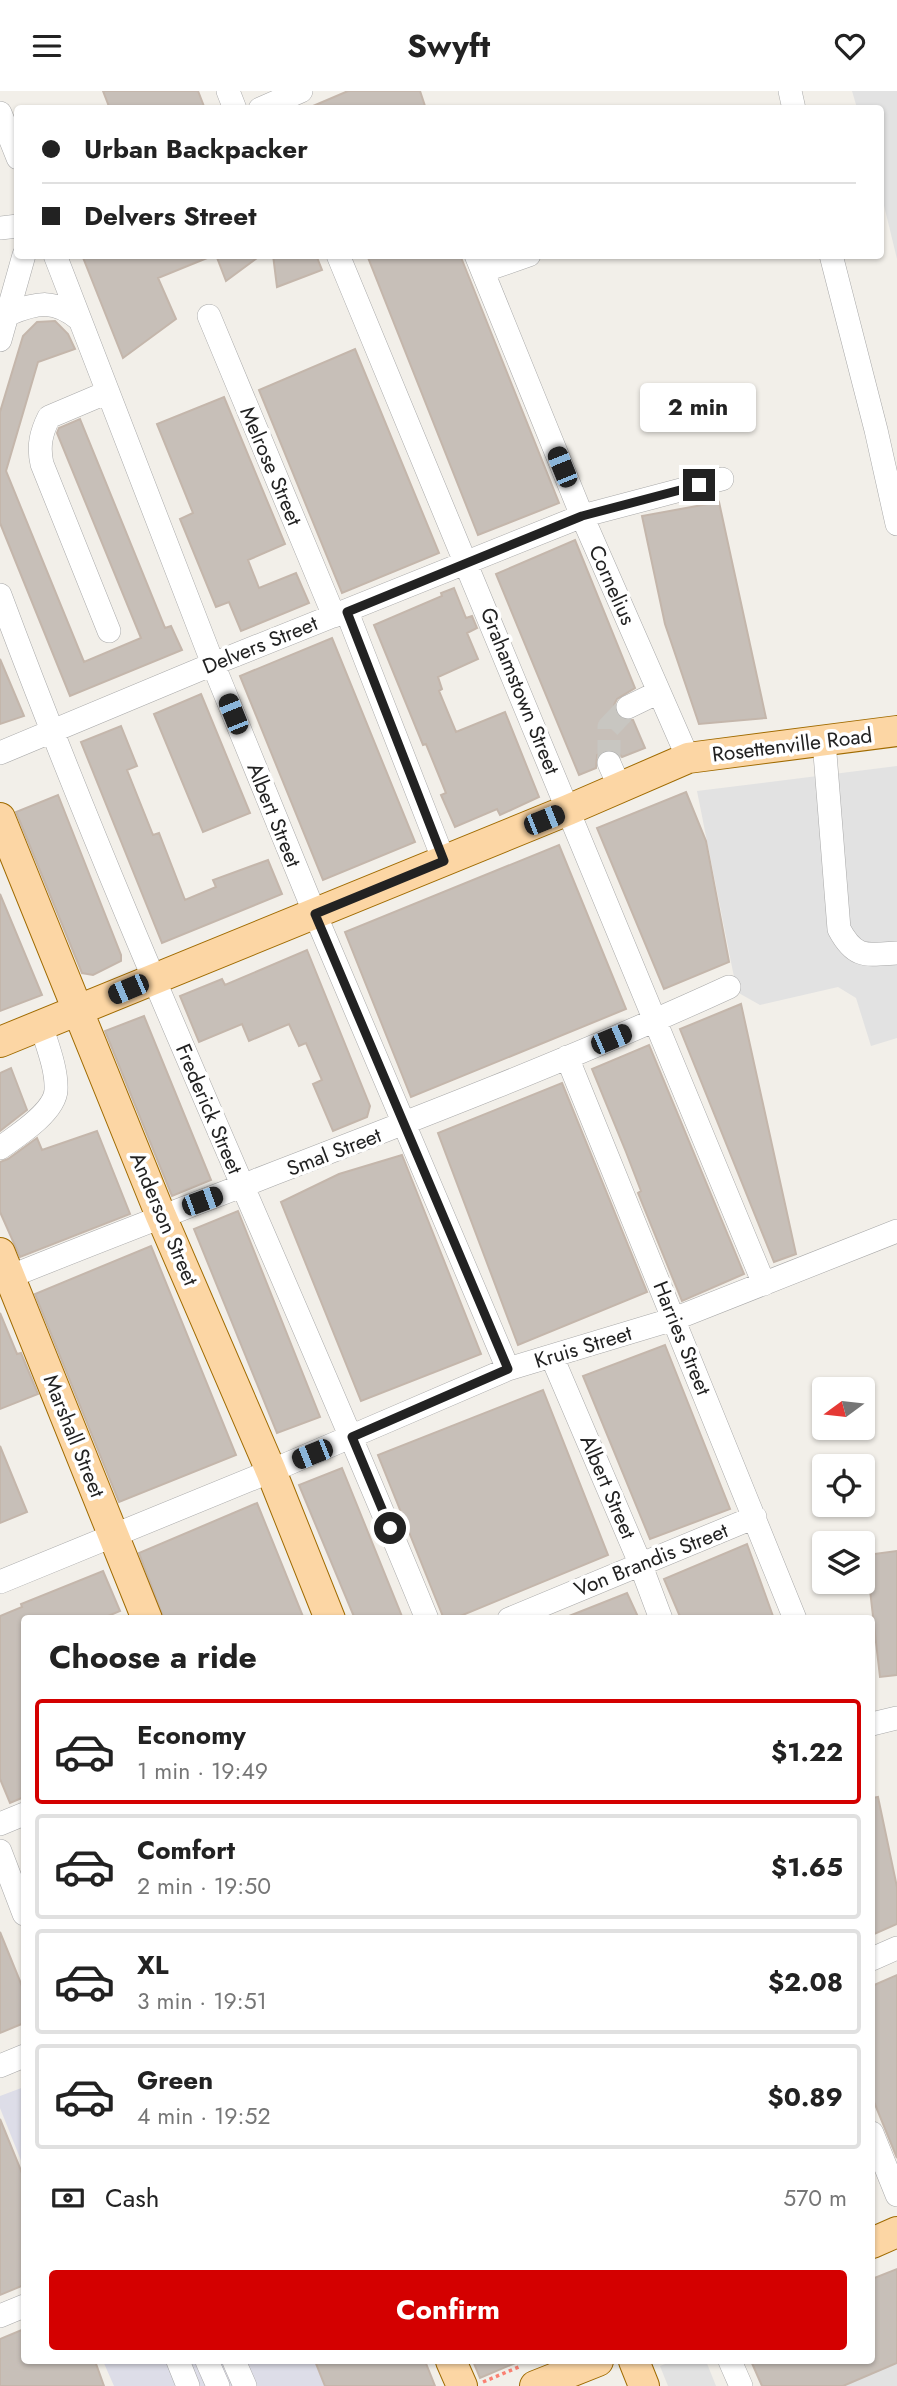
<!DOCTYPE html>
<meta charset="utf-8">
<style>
body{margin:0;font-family:Jost,sans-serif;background:#f2f2f2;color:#222;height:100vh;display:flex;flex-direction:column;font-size:26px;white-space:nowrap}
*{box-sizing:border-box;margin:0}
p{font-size:23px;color:#767676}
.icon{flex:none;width:38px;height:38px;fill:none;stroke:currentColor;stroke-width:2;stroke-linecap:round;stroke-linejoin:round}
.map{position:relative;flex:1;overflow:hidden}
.side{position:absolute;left:21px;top:1524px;width:854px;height:749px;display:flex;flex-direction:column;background:#fff;border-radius:7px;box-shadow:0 2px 5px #0004}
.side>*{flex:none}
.guide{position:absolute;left:14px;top:14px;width:870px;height:154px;border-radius:7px;box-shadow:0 2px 5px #0004;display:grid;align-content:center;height:154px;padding:0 28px;background:#fff}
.needle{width:46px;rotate:255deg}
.tools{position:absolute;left:812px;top:1286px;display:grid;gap:14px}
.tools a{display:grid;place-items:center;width:63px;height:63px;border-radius:7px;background:#fff;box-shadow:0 2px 5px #0004;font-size:35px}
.end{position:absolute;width:32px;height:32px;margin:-16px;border:9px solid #222;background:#fff;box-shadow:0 0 0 4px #fff}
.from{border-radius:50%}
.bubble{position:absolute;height:49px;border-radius:7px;background:#fff;box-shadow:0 2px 5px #0004;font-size:23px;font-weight:700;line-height:49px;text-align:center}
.car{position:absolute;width:21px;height:42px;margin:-21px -10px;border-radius:9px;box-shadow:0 0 5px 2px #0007;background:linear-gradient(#222 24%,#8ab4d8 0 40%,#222 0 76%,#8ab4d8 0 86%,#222 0)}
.guide b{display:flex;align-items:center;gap:24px;height:66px;font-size:26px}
.guide b+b{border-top:2px solid #e0e0e0}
.guide i{width:18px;height:18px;background:#222}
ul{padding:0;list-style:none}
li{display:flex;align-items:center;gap:21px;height:105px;margin:0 14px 10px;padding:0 14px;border:4px solid #e0e0e0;border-radius:7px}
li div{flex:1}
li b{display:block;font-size:26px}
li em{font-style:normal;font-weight:700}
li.on{border-color:#d40000}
li>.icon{width:63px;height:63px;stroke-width:1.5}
h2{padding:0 28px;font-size:32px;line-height:84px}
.pay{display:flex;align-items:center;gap:18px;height:77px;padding:0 28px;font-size:26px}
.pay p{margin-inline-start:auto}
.button{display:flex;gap:14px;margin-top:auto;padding:14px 28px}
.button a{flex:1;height:80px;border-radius:7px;background:#d40000;color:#fff;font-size:28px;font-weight:700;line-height:80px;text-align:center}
header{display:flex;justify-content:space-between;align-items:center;height:91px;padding:0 28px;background:#fff;font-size:32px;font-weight:700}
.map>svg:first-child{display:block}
.parking{fill:#e2e2e2}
.plaza{fill:#dddde8}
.building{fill:#c7bfb8;stroke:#c4b6ab;stroke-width:2}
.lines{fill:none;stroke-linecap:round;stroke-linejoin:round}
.minor-tunnel{stroke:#c8c6c1;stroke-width:23;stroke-dasharray:23 11;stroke-linecap:butt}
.minor-casing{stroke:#a9a9a9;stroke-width:24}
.major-casing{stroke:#a06b00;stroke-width:32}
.path{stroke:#fa8072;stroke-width:3.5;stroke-dasharray:3.5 3.5;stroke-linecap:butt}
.minor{stroke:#fff;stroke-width:23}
.major{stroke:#fcd6a4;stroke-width:30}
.route{stroke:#222;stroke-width:9}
.labels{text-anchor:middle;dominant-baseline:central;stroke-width:7;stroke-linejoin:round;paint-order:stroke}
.street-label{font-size:21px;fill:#222;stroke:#fff}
</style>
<header><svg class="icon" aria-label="menu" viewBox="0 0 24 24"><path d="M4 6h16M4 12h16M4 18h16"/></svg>Swyft<svg class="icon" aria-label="heart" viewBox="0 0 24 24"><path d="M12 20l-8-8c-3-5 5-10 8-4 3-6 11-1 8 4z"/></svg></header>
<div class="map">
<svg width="897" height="2295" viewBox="0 0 897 2295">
<rect width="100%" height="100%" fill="#f2efe9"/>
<path class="parking" d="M852 0H897V168L880 98V18L857 17Z
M897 675V947L871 955 856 907 838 896 760 914 737 901 697 700Z
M673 2270H706L716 2295H668L660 2275Z
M897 2272V2295H843Z"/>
<path class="plaza" d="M24 1996V2077L0 2017V2005Z
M103 2270H315L325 2295H114Z"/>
<path class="building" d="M103 0H198L205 18H110Z
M348 0H420L426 18H306Z
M82 164H212V165L158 187 176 228 123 267Z
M216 164H261L226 190Z
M273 164H316L322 179 277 196Z
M367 164H460L559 412 478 444Z
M55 230 68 243 75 258 38 271 6 380 84 571 141 547 57 342 59 337 80 328 165 537 171 535 182 559 70 605 0 432V321L23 245 37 231Z
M355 258 439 462 342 502 259 299Z
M224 306 285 453 248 469 259 497 296 482 309 512 241 540 229 511 216 516 180 428 193 422 157 333Z
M719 411 766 627 699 633 665 533 642 425Z
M575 449 635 597 617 608 614 614 615 621 621 628 633 629 645 657 622 666 617 660 604 659 597 664 596 677 579 684 496 483Z
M454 497 466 527 472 525 477 537 467 542 478 568 438 586 442 598 439 600 456 641 505 621 539 706 500 724 497 718 455 736 441 704 446 702 426 653 423 654 374 534 442 505 441 502Z
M332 547 415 751 323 789 240 585Z
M0 568 24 625 0 633Z
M201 603 250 722 203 741 154 623Z
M121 635 137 675 127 679 153 744 159 742 185 809 216 796 213 789 268 769 282 803 162 852 81 651Z
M686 701 706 750 729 871 664 898 597 737Z
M58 704 121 864V870L93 884 82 882 16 721Z
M559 754 626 918 411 1006 345 841Z
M0 803 42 904 0 920Z
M307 859 370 1015 367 1026 333 1040 313 993 322 989 306 952 299 955 289 933 249 950 242 933 199 951 180 905 222 888 225 894Z
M741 913 796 1163 774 1171 680 938Z
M144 925 211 1089 172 1105 105 940Z
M649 954 744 1183 682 1210 638 1102 641 1100 626 1061 592 978Z
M11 977 27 1019 0 1040V982Z
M562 992 647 1201 518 1254 438 1042Z
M97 1040 130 1123 20 1166 0 1121V1071L8 1068 37 1047 42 1059Z
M402 1064 481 1263 361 1310 281 1111 339 1083Z
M238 1120 320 1326 277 1342 194 1138Z
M151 1155 236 1364 119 1411 35 1203Z
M0 1222 17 1263 21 1262 38 1303 0 1318Z
M665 1254 730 1418 650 1448 583 1285Z
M543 1299 608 1464 453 1528H444L378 1364Z
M0 1355 27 1421 0 1432Z
M342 1377 403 1528H355L299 1394Z
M257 1412 304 1528H164L139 1462Z
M747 1453 774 1528H681L664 1488Z
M897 1460V1584L880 1586 866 1464Z
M103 1480 120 1520 101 1528H24V1706L10 1712 0 1688V1525L22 1516 21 1513Z
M627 1502 639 1528H564V1527Z
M878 1706 897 1796V1833L872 1844V1707Z
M0 1841 24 1900V1932L0 1942Z
M897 1884V2067L872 2006V1895Z
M0 2028 24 2087V2194L0 2204Z
M897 2178V2272L843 2295H762L751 2270H872V2188Z
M24 2238V2270H95L104 2295H0V2248Z
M315 2270H425L435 2295H325Z
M473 2270H520L480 2287Z"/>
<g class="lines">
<path class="minor-tunnel" d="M609 672V636L628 616"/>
<g class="minor-casing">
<path id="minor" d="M228 0 235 18
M790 0 794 18
M260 18 301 0
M0 22 18 67
M0 137 18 135
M55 164 213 573 315 823 508 1278
M338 164 764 1193
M476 164 582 425 688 667
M831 164 876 339 897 433
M483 180 529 164
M9 223C38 211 55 208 80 229
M209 225 334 525
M0 249 24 164
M108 301 49 326C41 342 38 355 42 373L109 540
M0 504C129 851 287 1186 427 1528
M347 521 444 770
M628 616 659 601
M824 650 839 838C855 868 866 864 897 862
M0 662 213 573 582 425 722 388
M609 672 620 697
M567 966 795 1528
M0 1057C17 1045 55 1021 56 999 57 978 47 954 41 934
M9 1186C249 1089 494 1004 729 896
M552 1266 640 1472 661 1528
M0 1491 271 1380 508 1278 674 1228 897 1140
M509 1528 755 1426
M872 1633 897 1627
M0 1733 24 1723
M0 1760 24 1823
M872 1868 897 1857
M0 1975 24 1965
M872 2042 897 2104
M0 2225 24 2215
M178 2270 188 2295
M207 2270 218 2295
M234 2270 245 2295
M730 2270 741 2295"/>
</g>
<g class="major-casing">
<path id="major" d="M0 727 161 1125 271 1380 330 1528
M0 951 568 719 688 667 897 640
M0 1162 147 1528
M872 2152 897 2141
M451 2270 462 2295
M634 2270 644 2295
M535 2295 598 2270"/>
</g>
<path class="path" d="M483 2291 521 2275"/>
<use href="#minor" class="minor"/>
<use href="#major" class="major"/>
</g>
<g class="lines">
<path class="route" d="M390 1437 352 1346 508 1278 315 823 444 770 347 521 582 425 699 394"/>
</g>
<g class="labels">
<g class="street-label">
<text transform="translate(271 375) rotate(67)">Melrose Street</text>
<text transform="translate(612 494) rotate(66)">Cornelius</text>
<text transform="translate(260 554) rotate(-22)">Delvers Street</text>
<text transform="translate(520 600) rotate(68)">Grahamstown Street</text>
<text transform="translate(792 654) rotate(-7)">Rosettenville Road</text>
<text transform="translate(274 724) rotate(68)">Albert Street</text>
<text transform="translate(209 1018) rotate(67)">Frederick Street</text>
<text transform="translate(334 1061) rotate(-21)">Smal Street</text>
<text transform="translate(164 1128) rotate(67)">Anderson Street</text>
<text transform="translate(682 1247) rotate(68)">Harries Street</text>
<text transform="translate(583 1256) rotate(-17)">Kruis Street</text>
<text transform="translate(74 1345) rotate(68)">Marshall Street</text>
<text transform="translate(608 1396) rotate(67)">Albert Street</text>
<text transform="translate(651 1469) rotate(-22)">Von Brandis Street</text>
</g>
</g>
</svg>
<div class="tools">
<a><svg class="needle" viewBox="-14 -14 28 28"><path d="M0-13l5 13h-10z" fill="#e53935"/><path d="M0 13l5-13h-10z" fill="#767676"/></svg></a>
<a><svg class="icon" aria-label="locate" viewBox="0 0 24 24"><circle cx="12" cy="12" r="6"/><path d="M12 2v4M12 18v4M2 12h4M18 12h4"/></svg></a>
<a><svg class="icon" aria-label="layers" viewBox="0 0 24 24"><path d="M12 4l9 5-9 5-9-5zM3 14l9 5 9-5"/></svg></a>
</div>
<i class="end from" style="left:390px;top:1437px"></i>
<i class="end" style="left:699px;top:394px"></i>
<div class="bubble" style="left:640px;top:292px;width:116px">2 min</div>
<i class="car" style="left:562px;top:376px;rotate:338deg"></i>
<i class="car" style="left:233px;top:623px;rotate:338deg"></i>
<i class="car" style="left:544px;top:729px;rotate:68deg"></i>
<i class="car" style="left:128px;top:898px;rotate:247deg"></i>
<i class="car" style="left:611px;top:948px;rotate:67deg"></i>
<i class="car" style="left:202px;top:1110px;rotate:70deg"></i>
<i class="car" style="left:312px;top:1363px;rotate:248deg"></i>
<div class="guide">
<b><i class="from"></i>Urban Backpacker</b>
<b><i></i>Delvers Street</b>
</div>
<section class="side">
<h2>Choose a ride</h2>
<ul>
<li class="on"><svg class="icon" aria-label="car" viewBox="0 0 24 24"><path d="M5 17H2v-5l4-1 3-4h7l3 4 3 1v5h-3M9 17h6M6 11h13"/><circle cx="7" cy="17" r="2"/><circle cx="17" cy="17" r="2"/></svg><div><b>Economy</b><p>1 min · 19:49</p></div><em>$1.22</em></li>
<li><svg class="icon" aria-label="car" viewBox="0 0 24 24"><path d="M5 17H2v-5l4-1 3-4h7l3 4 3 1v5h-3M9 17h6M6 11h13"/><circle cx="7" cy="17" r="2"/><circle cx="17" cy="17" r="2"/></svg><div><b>Comfort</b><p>2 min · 19:50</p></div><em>$1.65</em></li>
<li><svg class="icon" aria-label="car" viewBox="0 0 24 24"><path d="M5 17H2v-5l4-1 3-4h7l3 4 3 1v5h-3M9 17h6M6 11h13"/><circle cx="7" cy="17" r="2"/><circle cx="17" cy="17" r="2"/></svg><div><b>XL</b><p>3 min · 19:51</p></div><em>$2.08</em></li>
<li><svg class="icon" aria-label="car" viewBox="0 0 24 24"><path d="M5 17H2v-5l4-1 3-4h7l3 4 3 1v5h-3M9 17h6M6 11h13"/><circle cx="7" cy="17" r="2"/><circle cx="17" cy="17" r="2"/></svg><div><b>Green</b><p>4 min · 19:52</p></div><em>$0.89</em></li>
</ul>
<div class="pay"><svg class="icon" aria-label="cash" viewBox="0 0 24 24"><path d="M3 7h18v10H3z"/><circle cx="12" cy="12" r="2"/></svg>Cash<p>570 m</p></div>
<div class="button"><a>Confirm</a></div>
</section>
</div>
